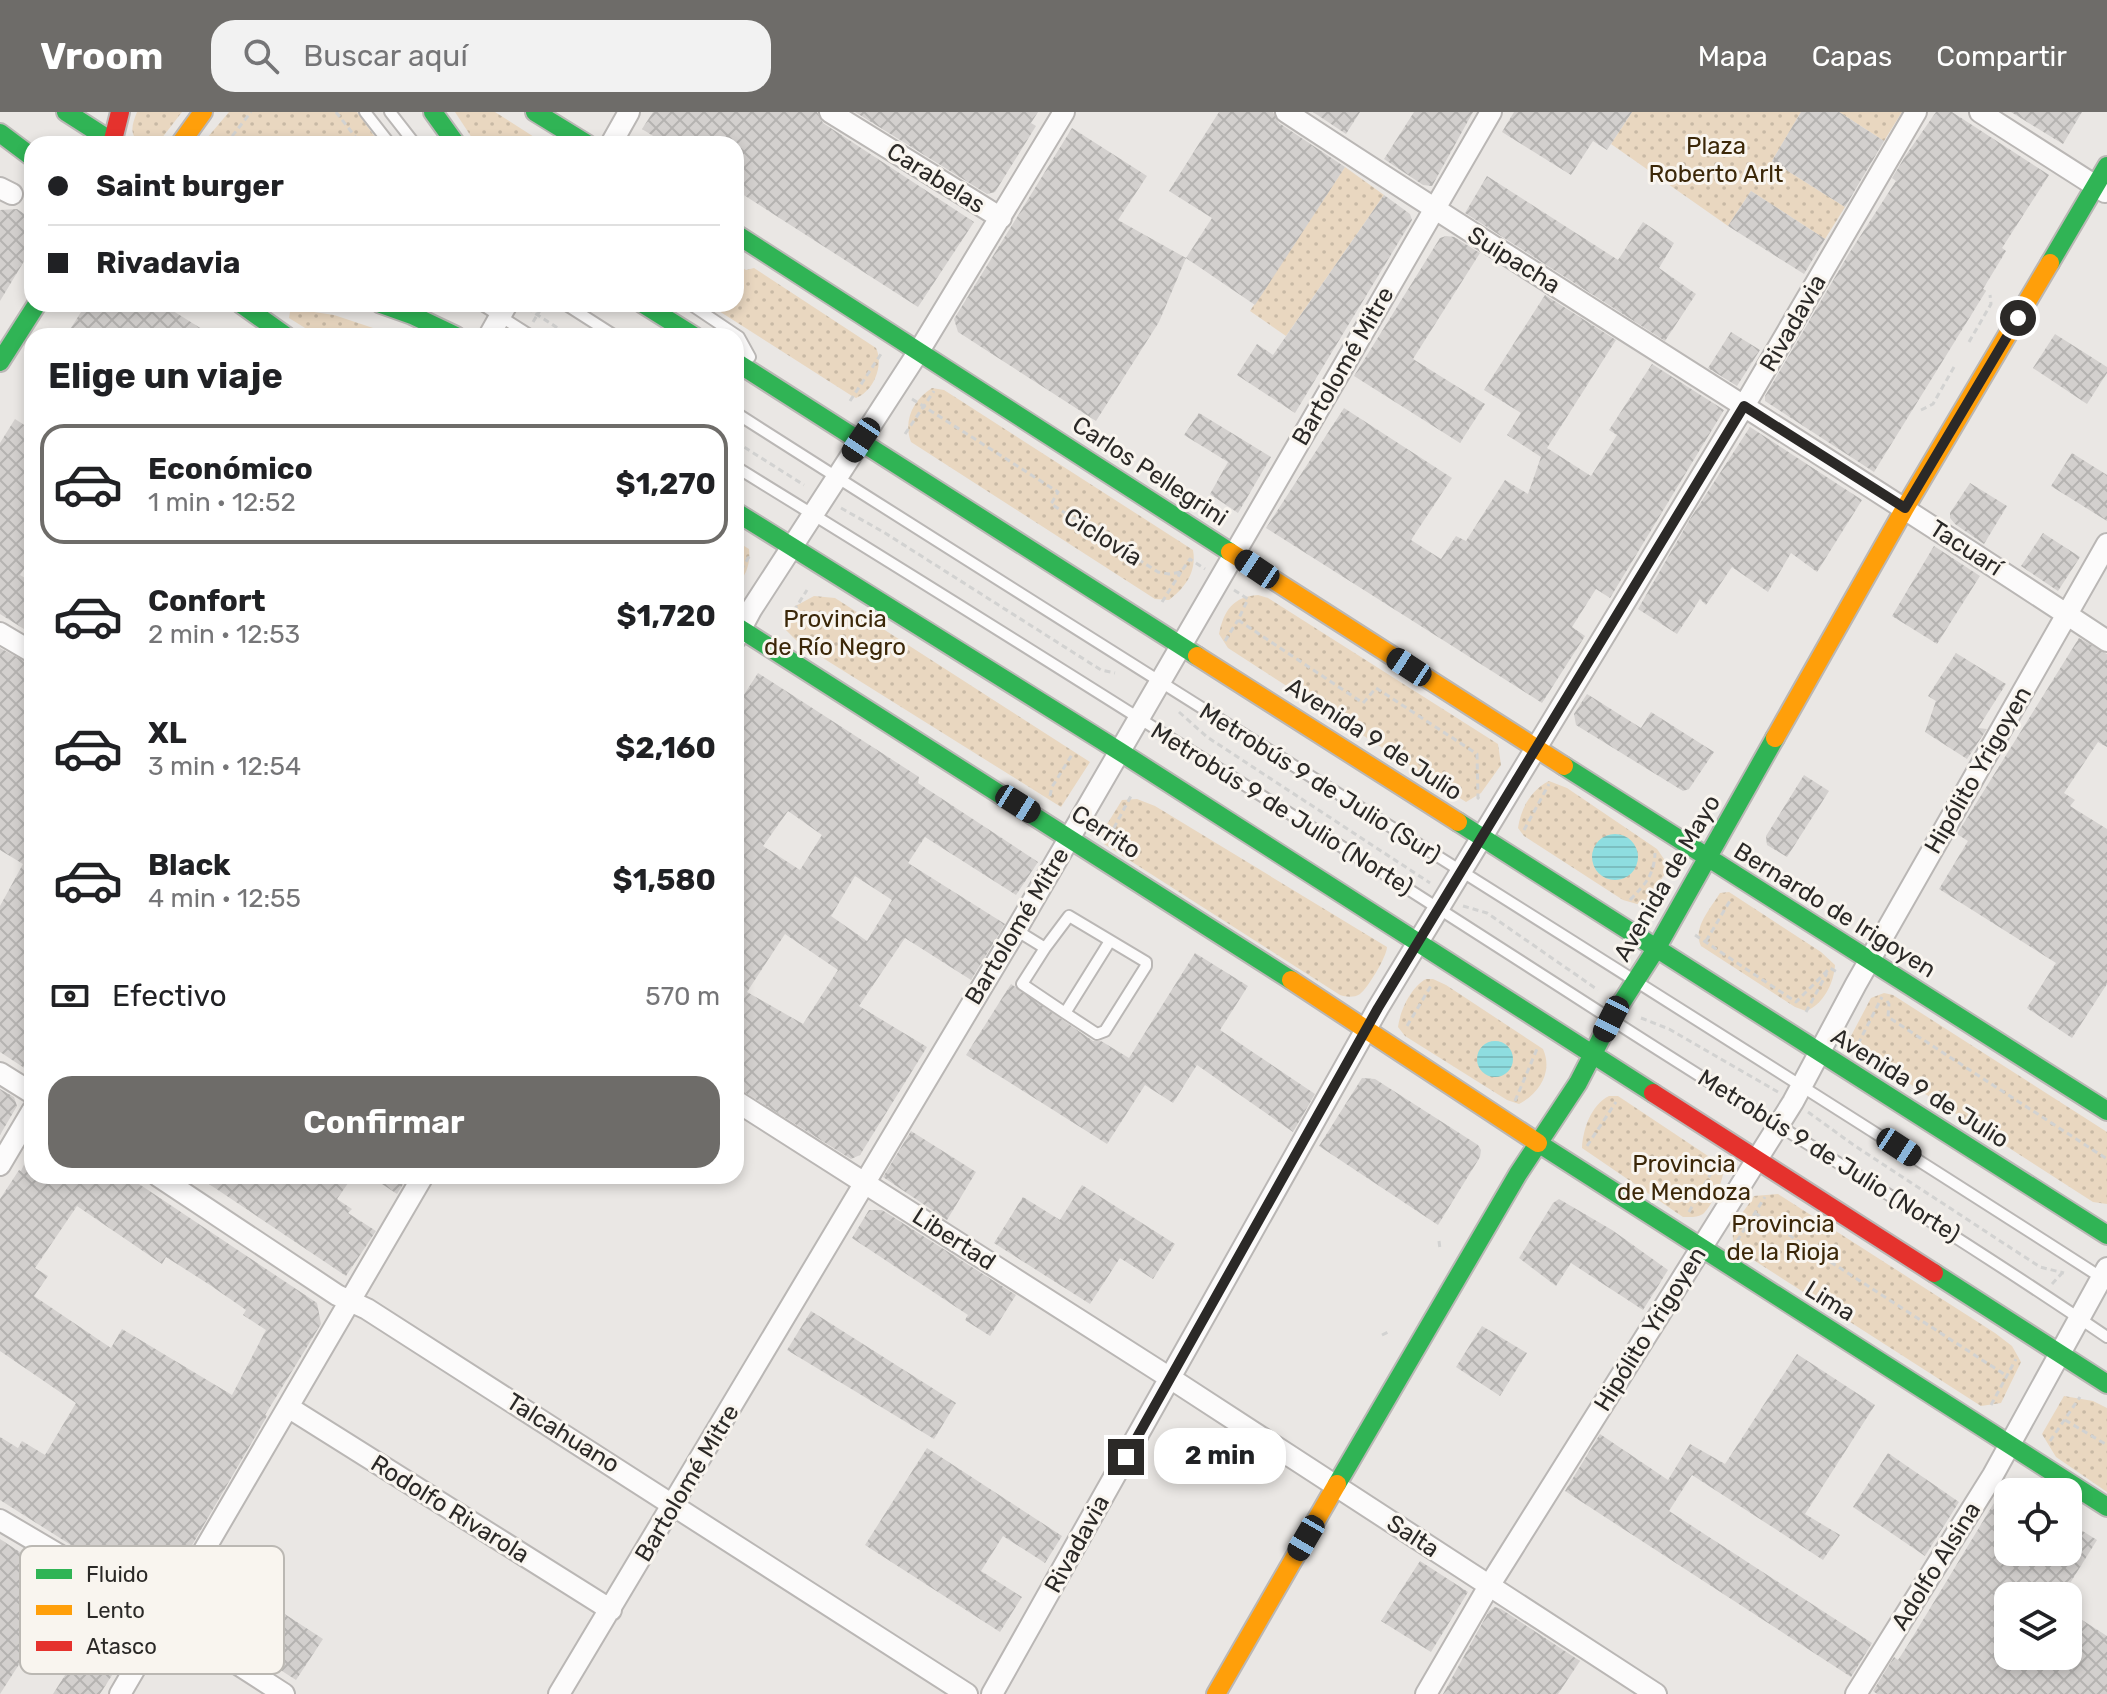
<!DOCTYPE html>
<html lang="es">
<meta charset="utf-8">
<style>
body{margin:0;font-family:Rubik,sans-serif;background:#f2f2f2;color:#202124;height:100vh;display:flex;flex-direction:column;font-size:30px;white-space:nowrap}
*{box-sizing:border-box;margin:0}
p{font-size:26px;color:#757577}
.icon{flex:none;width:44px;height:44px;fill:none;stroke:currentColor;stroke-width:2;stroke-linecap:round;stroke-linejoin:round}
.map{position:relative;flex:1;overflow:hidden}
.drawer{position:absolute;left:24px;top:216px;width:720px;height:856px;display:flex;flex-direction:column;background:#fff;border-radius:24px;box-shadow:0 4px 12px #0003}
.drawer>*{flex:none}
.banner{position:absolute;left:24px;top:24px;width:720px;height:176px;border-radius:24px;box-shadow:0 4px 12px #0003;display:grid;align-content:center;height:176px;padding:0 24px;background:#fff}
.tools{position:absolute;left:1994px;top:1366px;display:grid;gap:16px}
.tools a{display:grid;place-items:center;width:88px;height:88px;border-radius:16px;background:#fff;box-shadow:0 4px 12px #0003;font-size:40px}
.end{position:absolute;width:36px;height:36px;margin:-18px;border:10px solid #2b2927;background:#fff;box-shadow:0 0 0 4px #fff}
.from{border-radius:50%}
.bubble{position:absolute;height:56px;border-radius:24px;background:#fff;box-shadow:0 4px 12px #0003;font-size:26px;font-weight:700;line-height:56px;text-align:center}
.car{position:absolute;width:24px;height:48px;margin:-24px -12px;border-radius:10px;box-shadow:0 0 6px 2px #0007;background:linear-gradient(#222 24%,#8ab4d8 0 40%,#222 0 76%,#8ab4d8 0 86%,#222 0)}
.banner b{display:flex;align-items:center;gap:28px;height:76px;font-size:30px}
.banner b+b{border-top:2px solid #e0e0e0}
.banner i{width:20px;height:20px;background:#202124}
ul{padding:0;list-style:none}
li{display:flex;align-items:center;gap:24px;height:120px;margin:0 16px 12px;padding:0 8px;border:4px solid transparent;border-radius:24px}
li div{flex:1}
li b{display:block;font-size:30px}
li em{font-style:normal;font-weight:700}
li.selected{border-color:#6e6c69}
li>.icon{width:72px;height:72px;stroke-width:1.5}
h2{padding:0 24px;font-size:36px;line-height:96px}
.pay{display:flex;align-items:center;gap:20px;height:88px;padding:0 24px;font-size:30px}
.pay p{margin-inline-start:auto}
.cta{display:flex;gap:16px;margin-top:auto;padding:16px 24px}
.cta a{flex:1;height:92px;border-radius:24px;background:#6e6c69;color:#fff;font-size:32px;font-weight:700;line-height:92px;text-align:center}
header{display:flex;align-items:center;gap:48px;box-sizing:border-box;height:112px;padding:0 40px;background:#6e6c69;color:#fff}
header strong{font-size:38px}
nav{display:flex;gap:44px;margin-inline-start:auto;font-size:28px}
.search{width:560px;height:72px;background:#f2f2f2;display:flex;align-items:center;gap:20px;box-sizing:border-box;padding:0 28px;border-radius:24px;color:#757577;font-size:30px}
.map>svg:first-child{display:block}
.green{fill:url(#green-dots)}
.water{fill:url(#water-rules)}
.building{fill:url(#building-cross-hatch);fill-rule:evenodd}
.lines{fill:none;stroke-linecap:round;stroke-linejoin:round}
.lane-casing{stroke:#bab7b5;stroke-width:14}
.street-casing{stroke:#bab7b5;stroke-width:24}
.fast-casing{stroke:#bab7b5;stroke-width:22}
.slow-casing{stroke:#bab7b5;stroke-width:22}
.jam-casing{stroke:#bab7b5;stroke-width:22}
.path{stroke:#d2d2d1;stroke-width:3;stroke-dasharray:6 4;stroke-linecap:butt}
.lane{stroke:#fcfbfb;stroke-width:10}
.street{stroke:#fcfbfb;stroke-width:20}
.fast{stroke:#30b455;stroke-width:18}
.slow{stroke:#ff9f0a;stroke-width:18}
.jam{stroke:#e5322d;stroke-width:18}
.route{stroke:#2b2927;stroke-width:10}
.labels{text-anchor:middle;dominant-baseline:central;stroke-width:6;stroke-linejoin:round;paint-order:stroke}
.park-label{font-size:24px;fill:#3b2708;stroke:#f9f5ef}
.street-label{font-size:24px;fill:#2b2927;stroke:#f9f5ef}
.key{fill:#f9f5ef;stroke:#bbb8b3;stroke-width:2}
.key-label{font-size:22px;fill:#2b2927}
</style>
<header>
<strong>Vroom</strong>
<div class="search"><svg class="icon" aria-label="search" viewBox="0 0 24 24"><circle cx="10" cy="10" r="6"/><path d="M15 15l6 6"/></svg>Buscar aquí</div>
<nav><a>Mapa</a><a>Capas</a><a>Compartir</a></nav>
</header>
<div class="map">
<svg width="2107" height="1582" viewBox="0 0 2107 1582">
<defs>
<pattern id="green-dots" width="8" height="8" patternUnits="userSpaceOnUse" patternTransform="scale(2)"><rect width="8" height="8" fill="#e9d7c0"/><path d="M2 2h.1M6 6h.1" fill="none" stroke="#c8b9a5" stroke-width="1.8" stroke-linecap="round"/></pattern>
<pattern id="water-rules" width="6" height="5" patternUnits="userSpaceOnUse" patternTransform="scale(2)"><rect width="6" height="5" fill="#8edde0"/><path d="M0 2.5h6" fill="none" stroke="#7bbec0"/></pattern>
<pattern id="building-cross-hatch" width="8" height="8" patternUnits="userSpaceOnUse" patternTransform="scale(2)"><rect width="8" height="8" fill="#d3d0ce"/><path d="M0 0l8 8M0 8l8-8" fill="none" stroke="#b5b3b1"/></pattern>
</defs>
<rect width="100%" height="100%" fill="#eae7e4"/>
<path class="green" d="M137 0H182L158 31 142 32C128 23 132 13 137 0Z
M229 0H357L380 32H202Z
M455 0H495L545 32H476Z
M1632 0H1801L1772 49 1845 95 1825 127 1751 79 1728 114 1611 32Z
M1839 0H1902L1884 29Z
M1345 55 1384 83 1286 224 1250 199Z
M738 153 746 158 754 156 876 236C884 253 874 279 856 286L852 284 708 192H736Z
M294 197 334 203 397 224H318L289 206 290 200Z
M932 276 944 278 1193 438C1197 460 1185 476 1169 488L1155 487 911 330C903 309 913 288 932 276Z
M736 429 749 437C751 453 745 464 736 476Z
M1258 483 1268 486 1498 632 1501 653 1481 681 1466 690 1228 536 1219 522C1224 498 1233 485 1258 483Z
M814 484 835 486 1090 650 1061 695 799 531 785 517 792 496Z
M1549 669 1567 676 1657 737 1666 750 1665 762 1646 789 1637 792 1623 788 1524 724 1518 716C1521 696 1531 678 1549 669Z
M1137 687 1155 694 1387 835C1387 844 1368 876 1360 882 1354 886 1346 885 1340 883L1104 732 1101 722 1122 688Z
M1729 780 1821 840 1835 853C1834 871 1823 893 1806 899L1795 895 1701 834C1692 816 1711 796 1720 781Z
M1426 867H1433L1446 873 1543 937C1553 959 1540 981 1519 992L1507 988 1405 924 1398 915C1400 899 1411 875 1426 867Z
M1884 881 1893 883 2107 1020V1092L2093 1090 1857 938 1851 924 1871 886Z
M1609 984H1618L1723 1054C1726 1065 1712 1094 1703 1102 1697 1106 1689 1105 1683 1105L1582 1036C1583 1017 1591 993 1609 984Z
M1778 1082 1995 1221 2012 1234 2021 1250 2001 1291 1981 1294 1738 1138C1723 1119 1744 1101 1754 1084Z
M2064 1284 2093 1289 2107 1296V1380L2056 1345 2042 1322Z"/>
<path class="water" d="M1592 745a23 23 0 1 1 46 0a23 23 0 1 1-46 0Z
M1477 947a18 18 0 1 1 36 0a18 18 0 1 1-36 0Z"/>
<path class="building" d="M653 0H817L823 11 974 110 918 195 736 78V32H666L642 17Z
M855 0H1038L1031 11 1036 14 995 80 987 82Z
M1219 0H1273L1279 11 1345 55 1255 193 1186 146 1212 106 1169 79Z
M1313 0H1360L1346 22Z
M1414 0H1473L1432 74 1423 73 1384 47Z
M1514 0H1632L1607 38 1593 29 1571 63 1502 20Z
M1801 0H1839L1884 29 1845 95 1772 49Z
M1936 0H1952L2049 63 2002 136 2006 139 1983 177 1986 179 1874 360 1765 289V284L1848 143 1896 69 1892 66 1906 43Z
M2011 0H2082L2063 32Z
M1072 16 1147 64 1118 108 1186 146 1159 210 1096 309 958 220 954 207Z
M1487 64 1618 148 1643 110 1674 131 1659 156 1696 182 1665 229 1465 101Z
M1751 79 1825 127 1804 162 1728 114Z
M1384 83 1410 102 1412 108 1295 301 1237 263 1257 232 1273 243Z
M17 97 32 107V136L0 189V98Z
M1446 124 1454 125 1480 141 1413 247 1485 292 1460 331 1354 264 1440 126Z
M1545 183 1616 228 1547 336 1591 364 1617 323 1609 318 1652 252 1724 298 1610 486 1596 477 1572 515 1585 524 1542 591 1266 416 1344 296 1452 366 1411 428 1441 447 1456 424 1466 429 1505 368 1528 382 1541 345 1507 323 1521 301 1484 278Z
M86 192H162L213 224H66Z
M1731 220 1760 238 1737 274 1708 256Z
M2055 222 2107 255V261L2087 292 2033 256Z
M1199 301 1271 345 1238 401 1210 382 1228 350 1184 323Z
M15 307 32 318V445L20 463 32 470V522L0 502V331Z
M1750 315 1862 388 1817 460 1791 441 1768 480 1732 455 1706 493 1700 487 1677 522 1638 497 1690 407Z
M2072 341 2107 363V409L2051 374Z
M1970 371 2007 394 1984 432 1955 412 1950 406V401Z
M2043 421 2080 445 2058 479 2021 454Z
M1934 434 1980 464 1937 532 1892 504Z
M2079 526 2107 542V635L2098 630 2064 681 2075 688 2070 694 2107 717V872L2072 926 2027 896 2056 851 1939 777 1968 729 1957 722Z
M0 536 32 553V961L0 940V794L23 752 0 738Z
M1956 541 2006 572 1978 616 1987 617 1967 647 1925 620 1936 589 1928 584Z
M758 561 919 665 918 671 1038 750 1016 783 925 725 908 751 1005 812 971 868 905 826 859 894 927 935 860 1043 851 1047 736 975V595ZM788 699 822 723 800 758 763 734ZM855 764 892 788 867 829 831 804ZM785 822 838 858 803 912 747 880Z
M1587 582 1641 616 1651 600 1714 640 1689 677 1683 679 1576 613 1574 602Z
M1804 663 1829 679 1787 745 1767 733 1766 724Z
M1195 841 1248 874 1220 918 1315 982 1293 1020 1197 953 1173 991 1145 973 1107 1032 966 943 1011 872 1093 929H1101L1129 946Z
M1362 966 1375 967 1478 1033 1481 1038 1480 1045 1438 1113 1319 1034Z
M0 977 14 985 17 994 0 1023Z
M911 1019 976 1060 947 1108 883 1065Z
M32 1035V1064H127L317 1191 321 1212 265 1303 267 1304 169 1473 146 1476 114 1455 112 1459 0 1388V1325L18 1336 22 1329 45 1343 76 1291 0 1239V1087L19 1058 21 1059ZM77 1094 162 1152 166 1145 210 1173 246 1198 243 1203 266 1218 232 1283 122 1217 111 1236 34 1184 48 1164 35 1156Z
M197 1064H353L337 1087 352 1097 348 1101 376 1119 346 1164Z
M370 1064H408L397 1082Z
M1082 1073 1175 1132 1153 1167 1120 1146 1090 1192 994 1131 1023 1085 1060 1108Z
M1559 1087 1612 1118 1668 1158 1643 1198 1571 1151 1556 1174 1519 1146 1553 1091Z
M869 1098H882L1016 1183 990 1224 965 1208 968 1203 852 1126Z
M811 1199 956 1291 934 1327 787 1238Z
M1482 1214 1527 1241 1500 1284 1456 1255Z
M1797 1242 1875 1293 1805 1402 1840 1423 1823 1448 1692 1363 1669 1399 1872 1531 1851 1565 1565 1379 1600 1322 1668 1368 1690 1332 1725 1352Z
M927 1336 1062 1424 1045 1451 1003 1424 981 1459 1022 1485 1000 1520 865 1433Z
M1888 1341 1959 1390 1925 1444 1853 1395Z
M2008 1368V1440H2024L2041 1450 2047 1440H2068V1410L2097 1428 2062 1484H2008V1544H2068V1499L2107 1524V1582H1877L1873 1579 1894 1545 1898 1548 1909 1531Z
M0 1427 70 1473 0 1582Z
M1420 1449 1468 1480 1431 1540 1381 1509Z
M217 1458 323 1527 296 1568 201 1507 195 1498 198 1487Z
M110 1493 144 1513 100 1582H53Z
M1495 1495 1501 1497 1580 1549 1558 1582H1443L1489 1499Z"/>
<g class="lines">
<g class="lane-casing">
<path id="lane" d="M365 0 390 32
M390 0 415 32
M481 192 531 224
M565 192 615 224
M690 192 739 225 750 245
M736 301C1190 591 1649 874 2102 1166
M736 355C1030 536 1322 721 1612 908 1777 1014 1945 1115 2107 1225
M1016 818 1045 836 1069 804 1146 850V854L1105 919 1097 922 1065 901 1110 829
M1045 836 1022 872 1065 901"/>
</g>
<g class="street-casing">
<path id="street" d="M830 0 1001 106
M1286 0C1558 179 1836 349 2107 529
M1980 0 2105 80
M611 32 629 0
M0 76 12 82
M489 224 507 192
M0 521 32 540
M736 526 751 498 919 239 1064 0
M0 961 32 981
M736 989 1170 1266 1656 1582
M0 1053 32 999
M158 1064 337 1183 367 1197 967 1582
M288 1295 611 1498
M0 1408 166 1506 284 1582
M120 1582 423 1064
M559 1582 1016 818 1491 0
M992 1582 1378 896 1744 294 1916 0
M1426 1582 1489 1474 1793 990 1856 872 2107 432
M1856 1582 1993 1363 2107 1156"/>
</g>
<g class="fast-casing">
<path id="fast" d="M66 0 116 32
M433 0 456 32
M535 0 587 32
M0 21 32 45
M736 122 1230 440
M2050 151 2107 54
M241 192 286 224
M381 192 412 203 456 224
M643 192 694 224
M0 250 37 192
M736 250 1197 544
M736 400 1119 639 1653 981
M736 514 1291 868
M1564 654 2107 999
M1458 710 2107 1123
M1538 1031 2107 1395
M1934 1161 2107 1272
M1337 1372 1518 1062 1578 971 1611 907 1656 837 1775 626"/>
</g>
<g class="slow-casing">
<path id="slow" d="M180 32 203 0
M1230 440 1564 654
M1197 544 1458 710
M1775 626 1905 396 2050 151
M1291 868 1538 1031
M1216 1582 1337 1372"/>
</g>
<g class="jam-casing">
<path id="jam" d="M112 32 120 0
M1653 981 1934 1161"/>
</g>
<path class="path" d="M336 0 361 32
M226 32 251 0
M527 196 570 224
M533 210 544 192
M1969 230 1991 192 1990 183
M912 287 1058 380 1051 392 1158 460 1169 462 1181 460 1190 447 1205 457
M850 289 881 242
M1921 298 1933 292 1954 255
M905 322 934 279
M736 330 804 373
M841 396 885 421 1101 558 1115 561
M736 467 750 443
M1234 478 1248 487 1238 508 1363 591 1376 576 1477 642 1478 686 1482 689
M1162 490 1181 460
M783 516 807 478
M1225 529 1238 508
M1179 600 1207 625 1430 771
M1050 684 1052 675 1073 641
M1524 718 1549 672
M1109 725 1132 682
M1630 788C1645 772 1654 764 1655 741
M1463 794 1487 801 1598 878
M1695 823 1796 890 1830 856 1839 861
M1706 829 1731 787
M1887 889 1889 892 1888 905 2107 1047
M1806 900 1827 861
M1641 906 1669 917 1778 980
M1407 914 1432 872
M1858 932 1882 885
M1515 989 1537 937
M1808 1000 1855 1034 2040 1155 2064 1161
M1587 1034 1616 990
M1689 1100 1715 1054
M1755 1101 2007 1264
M1439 1129 1440 1137
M1737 1129 1765 1085
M2052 1172 2063 1160
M1382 1223 1390 1219
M1991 1293 2016 1247
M2065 1308 2107 1333
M2050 1329 2080 1285"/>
<use href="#lane" class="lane"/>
<use href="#street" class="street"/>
<use href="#fast" class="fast"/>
<use href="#slow" class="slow"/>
<use href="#jam" class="jam"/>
</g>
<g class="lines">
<path class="route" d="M1126 1345 1378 896 1744 294 1905 396 2018 206"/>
</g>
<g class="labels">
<g class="park-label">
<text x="1716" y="34">Plaza<tspan x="1716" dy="28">Roberto Arlt</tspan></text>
<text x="835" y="507">Provincia<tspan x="835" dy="28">de Río Negro</tspan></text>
<text x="1684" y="1052">Provincia<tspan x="1684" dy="28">de Mendoza</tspan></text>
<text x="1783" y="1112">Provincia<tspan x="1783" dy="28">de la Rioja</tspan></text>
</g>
<g class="street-label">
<text transform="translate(936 66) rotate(32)">Carabelas</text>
<text transform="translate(1514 148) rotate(32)">Suipacha</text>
<text transform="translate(1793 211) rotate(-60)">Rivadavia</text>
<text transform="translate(1343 254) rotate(-60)">Bartolomé Mitre</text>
<text transform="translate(1150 359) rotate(33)">Carlos Pellegrini</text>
<text transform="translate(1103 425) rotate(32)">Ciclovía</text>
<text transform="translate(1966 436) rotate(33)">Tacuarí</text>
<text transform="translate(1374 627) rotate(33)">Avenida 9 de Julio</text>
<text transform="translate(1978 658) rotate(-60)">Hipólito Yrigoyen</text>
<text transform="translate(1320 671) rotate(32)">Metrobús 9 de Julio (Sur)</text>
<text transform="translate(1282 697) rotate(32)">Metrobús 9 de Julio (Norte)</text>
<text transform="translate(1106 720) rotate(33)">Cerrito</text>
<text transform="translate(1667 766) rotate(-60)">Avenida de Mayo</text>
<text transform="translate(1835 798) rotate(32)">Bernardo de Irigoyen</text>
<text transform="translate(1017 814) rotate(-59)">Bartolomé Mitre</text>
<text transform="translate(1920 976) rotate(32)">Avenida 9 de Julio</text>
<text transform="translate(1829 1044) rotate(32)">Metrobús 9 de Julio (Norte)</text>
<text transform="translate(954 1127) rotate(33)">Libertad</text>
<text transform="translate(1830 1189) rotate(32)">Lima</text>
<text transform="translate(1650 1217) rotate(-58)">Hipólito Yrigoyen</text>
<text transform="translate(563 1321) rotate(32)">Talcahuano</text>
<text transform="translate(687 1371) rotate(-59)">Bartolomé Mitre</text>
<text transform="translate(450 1397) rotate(32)">Rodolfo Rivarola</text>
<text transform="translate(1413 1424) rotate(33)">Salta</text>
<text transform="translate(1077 1432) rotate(-61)">Rivadavia</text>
<text transform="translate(1936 1454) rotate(-58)">Adolfo Alsina</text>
</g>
</g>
<rect x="20" y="1434" width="264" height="128" rx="12" class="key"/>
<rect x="36" y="1457" width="36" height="10" fill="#30b455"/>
<rect x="36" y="1493" width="36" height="10" fill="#ff9f0a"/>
<rect x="36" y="1529" width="36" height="10" fill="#e5322d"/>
<g class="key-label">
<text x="86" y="1470">Fluido</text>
<text x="86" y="1506">Lento</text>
<text x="86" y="1542">Atasco</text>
</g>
</svg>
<div class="tools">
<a><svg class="icon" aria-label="locate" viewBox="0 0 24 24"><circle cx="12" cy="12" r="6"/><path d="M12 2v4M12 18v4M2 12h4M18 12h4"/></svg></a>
<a><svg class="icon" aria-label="layers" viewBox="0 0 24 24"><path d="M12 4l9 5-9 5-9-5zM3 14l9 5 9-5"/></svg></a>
</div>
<i class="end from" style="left:2018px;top:206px"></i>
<i class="end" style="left:1126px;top:1345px"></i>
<div class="bubble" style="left:1154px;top:1316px;width:132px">2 min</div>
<i class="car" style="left:861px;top:328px;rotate:214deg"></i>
<i class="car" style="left:1257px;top:457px;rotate:304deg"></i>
<i class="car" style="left:1409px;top:555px;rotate:303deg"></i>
<i class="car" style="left:1018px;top:692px;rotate:122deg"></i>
<i class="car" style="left:1611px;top:907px;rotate:207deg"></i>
<i class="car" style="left:1899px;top:1035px;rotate:123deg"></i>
<i class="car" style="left:1306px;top:1426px;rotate:210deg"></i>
<div class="banner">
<b><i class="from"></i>Saint burger</b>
<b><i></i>Rivadavia</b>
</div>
<section class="drawer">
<h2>Elige un viaje</h2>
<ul>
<li class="selected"><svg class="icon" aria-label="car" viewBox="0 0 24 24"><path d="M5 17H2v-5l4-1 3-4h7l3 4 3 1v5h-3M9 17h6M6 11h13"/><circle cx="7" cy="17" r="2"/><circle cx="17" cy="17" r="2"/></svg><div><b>Económico</b><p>1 min · 12:52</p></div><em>$1,270</em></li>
<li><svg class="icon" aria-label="car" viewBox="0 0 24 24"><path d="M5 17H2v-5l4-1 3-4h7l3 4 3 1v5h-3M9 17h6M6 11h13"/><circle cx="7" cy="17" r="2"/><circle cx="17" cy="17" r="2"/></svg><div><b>Confort</b><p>2 min · 12:53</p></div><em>$1,720</em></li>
<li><svg class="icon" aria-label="car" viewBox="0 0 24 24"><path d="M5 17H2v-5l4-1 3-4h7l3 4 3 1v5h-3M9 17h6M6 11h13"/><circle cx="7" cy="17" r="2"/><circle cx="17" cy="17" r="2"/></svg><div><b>XL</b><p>3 min · 12:54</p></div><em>$2,160</em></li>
<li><svg class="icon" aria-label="car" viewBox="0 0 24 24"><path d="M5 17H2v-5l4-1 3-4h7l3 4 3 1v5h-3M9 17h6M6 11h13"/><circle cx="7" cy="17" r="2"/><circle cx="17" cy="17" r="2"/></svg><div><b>Black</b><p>4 min · 12:55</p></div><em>$1,580</em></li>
</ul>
<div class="pay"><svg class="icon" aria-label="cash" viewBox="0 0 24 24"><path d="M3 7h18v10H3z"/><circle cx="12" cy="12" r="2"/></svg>Efectivo<p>570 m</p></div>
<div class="cta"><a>Confirmar</a></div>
</section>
</div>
